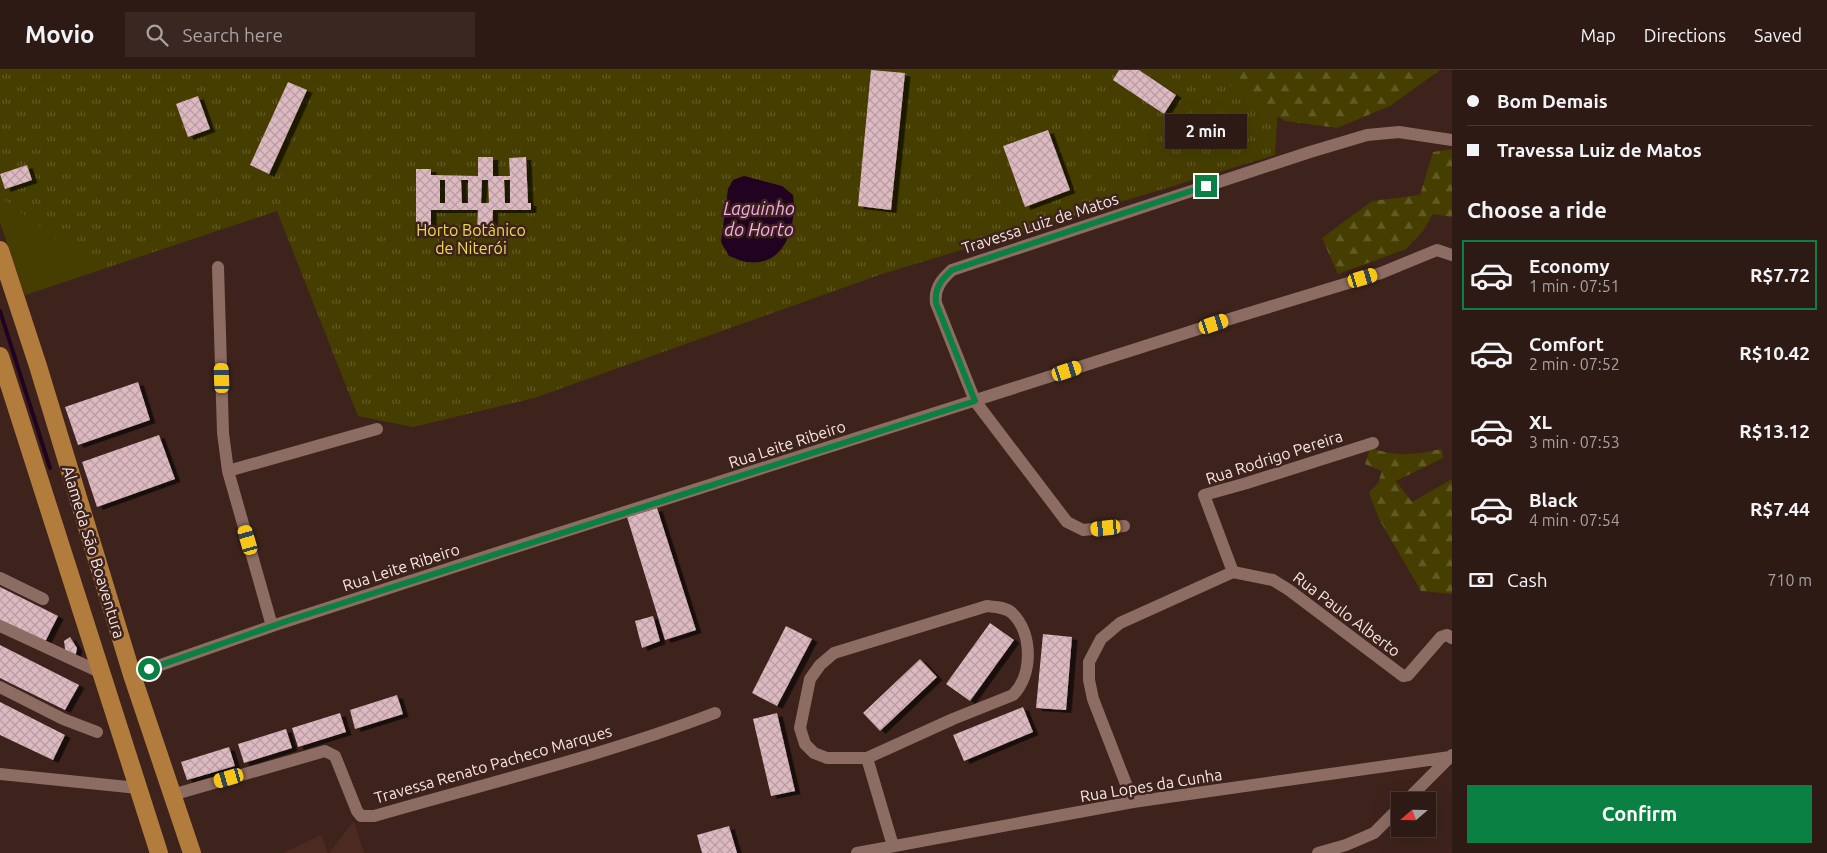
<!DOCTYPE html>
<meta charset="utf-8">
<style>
body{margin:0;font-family:Ubuntu,sans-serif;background:#3a2722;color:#f1f3f6;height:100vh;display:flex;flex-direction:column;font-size:19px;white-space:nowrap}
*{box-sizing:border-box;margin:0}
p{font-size:16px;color:#a7a1a0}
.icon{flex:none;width:28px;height:28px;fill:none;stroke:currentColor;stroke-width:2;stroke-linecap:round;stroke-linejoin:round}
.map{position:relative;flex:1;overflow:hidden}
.drawer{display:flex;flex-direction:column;background:#2e1a15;width:375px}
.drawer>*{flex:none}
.banner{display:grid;align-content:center;height:110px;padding:0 15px;background:#2e1a15}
.needle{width:32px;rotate:250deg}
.tools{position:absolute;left:1391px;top:722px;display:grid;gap:10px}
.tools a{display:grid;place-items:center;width:45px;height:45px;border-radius:0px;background:#2e1a15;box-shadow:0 5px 20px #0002,0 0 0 1px #493834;font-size:25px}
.end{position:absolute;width:22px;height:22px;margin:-11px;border:6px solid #0b8043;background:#fff;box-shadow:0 0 0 2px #fff}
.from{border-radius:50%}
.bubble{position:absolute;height:35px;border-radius:0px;background:#2e1a15;box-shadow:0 5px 20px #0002,0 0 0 1px #493834;font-size:16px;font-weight:700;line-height:35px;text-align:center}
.car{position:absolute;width:15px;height:30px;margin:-15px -8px;border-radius:6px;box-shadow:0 0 4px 1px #0007;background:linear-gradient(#f5c518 24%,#345 0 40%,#f5c518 0 76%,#345 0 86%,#f5c518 0)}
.banner b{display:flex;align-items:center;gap:18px;height:48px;font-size:19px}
.banner b+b{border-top:1px solid #493834}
.banner i{width:12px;height:12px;background:#f1f3f6}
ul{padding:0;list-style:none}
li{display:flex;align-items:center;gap:15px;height:70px;margin:0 10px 8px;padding:0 5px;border:2px solid transparent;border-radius:0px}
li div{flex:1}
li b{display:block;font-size:19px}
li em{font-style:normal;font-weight:700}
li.active{border-color:#0b8043}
li>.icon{width:45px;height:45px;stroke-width:1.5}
h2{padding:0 15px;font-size:22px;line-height:60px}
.pay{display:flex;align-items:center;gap:12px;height:55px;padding:0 15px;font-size:19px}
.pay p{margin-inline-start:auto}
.primary-button{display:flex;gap:10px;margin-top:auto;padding:10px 15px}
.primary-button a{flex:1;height:58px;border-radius:0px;background:#0b8043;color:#fff;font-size:20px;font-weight:700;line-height:58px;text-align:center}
header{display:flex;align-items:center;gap:30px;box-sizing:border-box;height:70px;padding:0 25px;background:#2e1a15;border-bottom:1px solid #493834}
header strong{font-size:24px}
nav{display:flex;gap:28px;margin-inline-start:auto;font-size:18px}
.search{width:350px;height:45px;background:#3a2722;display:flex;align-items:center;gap:12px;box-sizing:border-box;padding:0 18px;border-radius:0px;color:#a7a1a0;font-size:19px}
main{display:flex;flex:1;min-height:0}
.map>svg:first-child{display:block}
.built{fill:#4c2a22}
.grass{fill:url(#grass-tufts)}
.forest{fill:url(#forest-firs)}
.garden{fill:#463e00}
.water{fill:#220221}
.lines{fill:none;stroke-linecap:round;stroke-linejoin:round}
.stream{stroke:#220221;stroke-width:4}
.building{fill:url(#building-cross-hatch);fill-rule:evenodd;filter:url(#shadow)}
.minor{stroke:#8c6c63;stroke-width:12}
.highway{stroke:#b17c3c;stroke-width:18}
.route{stroke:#0b8043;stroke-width:6}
.labels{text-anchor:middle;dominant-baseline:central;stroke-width:5;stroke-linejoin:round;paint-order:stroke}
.street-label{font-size:16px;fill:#f7e5e0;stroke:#3d231c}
.park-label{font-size:16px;fill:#edda50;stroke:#3d231c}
.water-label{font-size:18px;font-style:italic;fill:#f7acf1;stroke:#3d231c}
</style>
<header>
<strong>Movio</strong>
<div class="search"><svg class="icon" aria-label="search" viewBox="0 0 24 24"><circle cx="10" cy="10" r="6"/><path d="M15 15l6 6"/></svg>Search here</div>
<nav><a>Map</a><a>Directions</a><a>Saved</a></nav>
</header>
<main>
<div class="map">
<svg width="1452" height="783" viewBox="0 0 1452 783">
<defs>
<pattern id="grass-tufts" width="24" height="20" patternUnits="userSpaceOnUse" patternTransform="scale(1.25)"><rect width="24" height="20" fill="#463e00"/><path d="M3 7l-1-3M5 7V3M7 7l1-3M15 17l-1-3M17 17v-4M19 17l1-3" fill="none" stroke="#615a25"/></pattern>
<pattern id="forest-firs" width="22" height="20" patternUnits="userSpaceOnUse" patternTransform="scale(1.25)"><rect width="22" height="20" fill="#463e00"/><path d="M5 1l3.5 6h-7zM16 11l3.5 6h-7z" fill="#615a25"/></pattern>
<pattern id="building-cross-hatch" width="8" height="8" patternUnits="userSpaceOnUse" patternTransform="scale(1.25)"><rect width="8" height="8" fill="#ddb9c1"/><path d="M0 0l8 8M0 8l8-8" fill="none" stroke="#b89ca2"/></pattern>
<filter id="shadow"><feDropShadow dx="5.5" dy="3" stdDeviation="0" flood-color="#0009"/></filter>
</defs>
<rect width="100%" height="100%" fill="#3d231c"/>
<path class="built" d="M354 751 364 783H329Z
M321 765 328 783H283Z"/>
<path class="grass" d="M0 0H1280L1275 85 882 204 534 328 413 357 358 346 277 141 25 225 0 152Z"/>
<path class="forest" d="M1221 0H1440L1390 36 1337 58 1285 51 1221 9Z
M1452 79V147L1433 144 1423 161 1406 179 1338 204 1322 168 1372 131 1420 125 1433 82Z
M1370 378C1399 387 1413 385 1442 379L1443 388 1396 411 1412 432 1452 409V524L1421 521 1379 449 1369 423 1378 413 1382 401 1365 394Z"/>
<path class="garden" d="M0 126 97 201 25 225 0 152Z"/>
<path class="water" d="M744 106 782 116 793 125C797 154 786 197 748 192 742 192 735 188 729 186L721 172 728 119 733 110Z"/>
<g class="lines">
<path class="stream" d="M0 241 50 398"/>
</g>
<path class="building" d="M871 0 905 3 891 140 858 136Z
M1119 0H1139L1176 25 1164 44 1113 10Z
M288 12 307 20 269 104 250 95Z
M198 26 210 59 188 67 176 34Z
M1048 60 1070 120 1025 137 1003 76Z
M478 87H493V106H510L509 88 526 87 528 133H531V140H493L492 160H477L478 140H431V160H416V99H431V105L478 106ZM440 110H445V133H440ZM461 110H468V133H462ZM482 110H488L489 133H481ZM504 110H510V133H505Z
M27 95 32 110 5 119 0 104Z
M138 312 150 350 78 375 65 337Z
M159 365 175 409 97 437 82 392Z
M657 438 696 560 665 570 627 447Z
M0 517 58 546 45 572 0 550Z
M653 546 660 571 642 578 635 551Z
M990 553 1014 570 970 631 946 614Z
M786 556 812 569 777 636 752 623Z
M1043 564 1072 567 1066 640 1036 638Z
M70 567 77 578 75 588 66 586 64 571Z
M0 575 79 615 65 640 0 608Z
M920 589 937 607 880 661 863 643Z
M397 625 403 644 355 659 350 640Z
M0 632 65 665 53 690 0 665Z
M1023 637 1033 662 964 691 953 665Z
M340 643 346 662 298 677 292 658Z
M777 643 795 721 771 726 753 649Z
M286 659 292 678 244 693 238 674Z
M229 677 235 696 187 710 181 692Z
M729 756 737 783H702L697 765Z"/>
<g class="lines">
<path class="minor" d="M218 197 223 363 228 401 272 556
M228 401 377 359
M1124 456 1083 460 1067 452 975 331 936 233C934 218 942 209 952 200L1310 82 1367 65 1399 62 1452 70
M1233 502 1273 510 1289 520 1403 606 1408 605 1441 567 1447 565 1452 568
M1233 502 1204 425 1247 413 1373 373
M0 508 43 529
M987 536C995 537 1006 537 1012 543 1033 563 1033 605 1013 625L953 649 867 688H827L814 683 805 674 800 658 810 609 820 595 834 583Z
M0 556 102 603
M132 605 272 556 506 480 1233 248 1381 203 1437 180 1452 185
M0 617 63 649 97 662
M867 688 893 776
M0 704 138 718
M172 725 325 681 335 686 357 741 361 746H374C488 713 605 685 715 643
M1406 731 1452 685
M1133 732 1093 629 1089 610V592L1101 569 1120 553 1233 502
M857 783 1133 732 1450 687
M1318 783 1346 775 1374 763 1400 737"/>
<path class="highway" d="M0 180 38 296 132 605 192 783
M0 286 159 783"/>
</g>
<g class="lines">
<path class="route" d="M149 599 290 550 975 331 936 233C934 218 942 209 952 200L1206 116"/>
</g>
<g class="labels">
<g class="street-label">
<text transform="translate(1040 153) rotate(-18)">Travessa Luiz de Matos</text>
<text transform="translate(787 374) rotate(-18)">Rua Leite Ribeiro</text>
<text transform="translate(1274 387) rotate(-18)">Rua Rodrigo Pereira</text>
<text transform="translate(94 482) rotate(73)">Alameda São Boaventura</text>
<text transform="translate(401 497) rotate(-18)">Rua Leite Ribeiro</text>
<text transform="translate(1347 544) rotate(37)">Rua Paulo Alberto</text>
<text transform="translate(493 694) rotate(-16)">Travessa Renato Pacheco Marques</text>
<text transform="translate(1151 715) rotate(-9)">Rua Lopes da Cunha</text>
</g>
<g class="park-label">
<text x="471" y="160">Horto Botânico<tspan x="471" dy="18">de Niterói</tspan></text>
</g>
<g class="water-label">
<text x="759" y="138">Laguinho<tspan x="759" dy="21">do Horto</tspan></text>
</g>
</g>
</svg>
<div class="tools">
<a><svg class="needle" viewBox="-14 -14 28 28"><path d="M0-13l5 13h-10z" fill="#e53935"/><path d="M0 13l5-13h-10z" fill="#a7a1a0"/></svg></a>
</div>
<i class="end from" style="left:149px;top:599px"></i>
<i class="end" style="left:1206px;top:116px"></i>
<div class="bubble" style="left:1165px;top:44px;width:82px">2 min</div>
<i class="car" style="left:1363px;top:208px;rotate:73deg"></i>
<i class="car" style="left:1214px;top:254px;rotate:72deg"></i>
<i class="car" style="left:1067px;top:301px;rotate:72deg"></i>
<i class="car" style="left:222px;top:308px;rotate:358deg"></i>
<i class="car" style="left:1106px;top:458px;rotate:264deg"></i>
<i class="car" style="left:248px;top:470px;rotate:344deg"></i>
<i class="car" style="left:229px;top:708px;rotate:254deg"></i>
</div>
<section class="drawer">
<div class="banner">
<b><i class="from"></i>Bom Demais</b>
<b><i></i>Travessa Luiz de Matos</b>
</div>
<h2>Choose a ride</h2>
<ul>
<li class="active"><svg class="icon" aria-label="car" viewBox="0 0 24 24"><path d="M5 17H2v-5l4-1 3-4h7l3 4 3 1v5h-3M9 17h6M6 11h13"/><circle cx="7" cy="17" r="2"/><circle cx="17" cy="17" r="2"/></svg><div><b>Economy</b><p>1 min · 07:51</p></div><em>R$7.72</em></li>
<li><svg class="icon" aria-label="car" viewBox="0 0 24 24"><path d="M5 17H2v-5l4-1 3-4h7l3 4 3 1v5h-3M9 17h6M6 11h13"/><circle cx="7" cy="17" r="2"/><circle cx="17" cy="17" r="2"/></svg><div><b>Comfort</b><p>2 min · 07:52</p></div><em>R$10.42</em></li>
<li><svg class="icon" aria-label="car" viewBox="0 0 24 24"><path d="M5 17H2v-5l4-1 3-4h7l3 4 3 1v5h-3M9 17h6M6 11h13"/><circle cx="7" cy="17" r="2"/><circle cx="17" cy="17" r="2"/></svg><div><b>XL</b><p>3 min · 07:53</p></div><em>R$13.12</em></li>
<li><svg class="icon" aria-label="car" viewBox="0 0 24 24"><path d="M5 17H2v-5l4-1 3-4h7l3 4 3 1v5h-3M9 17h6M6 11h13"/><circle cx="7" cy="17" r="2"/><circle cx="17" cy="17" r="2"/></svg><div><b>Black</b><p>4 min · 07:54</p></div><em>R$7.44</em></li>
</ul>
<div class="pay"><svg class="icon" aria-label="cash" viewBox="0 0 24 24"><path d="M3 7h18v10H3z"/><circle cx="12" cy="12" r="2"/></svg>Cash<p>710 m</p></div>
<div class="primary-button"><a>Confirm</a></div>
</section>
</main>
